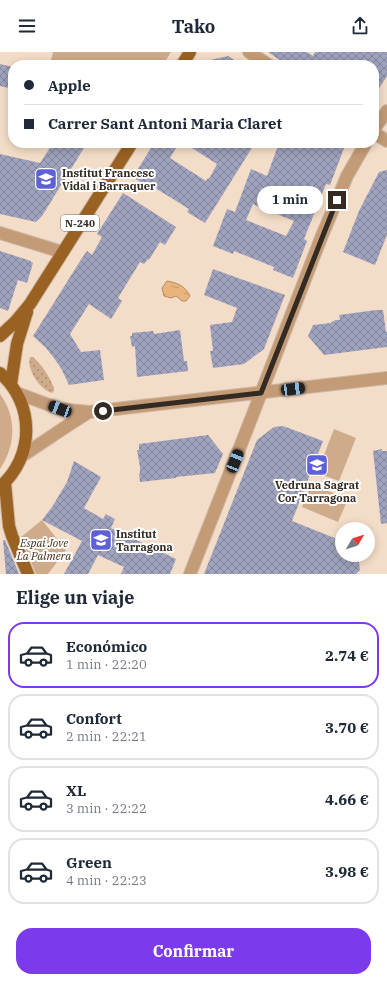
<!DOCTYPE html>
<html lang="es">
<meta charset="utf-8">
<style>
body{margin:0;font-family:"IBM Plex Serif",serif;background:#f2f2f3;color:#1f2937;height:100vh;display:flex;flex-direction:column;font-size:15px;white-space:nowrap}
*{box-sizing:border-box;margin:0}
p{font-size:13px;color:#747a83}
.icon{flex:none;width:22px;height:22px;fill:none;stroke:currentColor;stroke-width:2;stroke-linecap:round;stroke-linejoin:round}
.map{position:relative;height:522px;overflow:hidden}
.side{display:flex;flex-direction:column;background:#fff;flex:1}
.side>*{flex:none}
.banner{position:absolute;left:8px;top:8px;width:371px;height:88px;border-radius:16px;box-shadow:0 2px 10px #0003;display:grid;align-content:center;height:88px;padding:0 16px;background:#fff}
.needle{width:26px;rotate:51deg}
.tools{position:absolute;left:335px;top:470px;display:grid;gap:8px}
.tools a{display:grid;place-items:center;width:40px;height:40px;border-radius:50%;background:#fff;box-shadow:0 2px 10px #0003;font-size:20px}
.end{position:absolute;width:18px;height:18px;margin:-9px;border:5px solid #332a22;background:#fff;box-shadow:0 0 0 2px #fff}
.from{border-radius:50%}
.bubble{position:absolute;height:28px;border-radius:14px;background:#fff;box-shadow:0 2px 10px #0003;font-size:13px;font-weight:800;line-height:28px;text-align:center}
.car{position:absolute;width:12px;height:24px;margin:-12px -6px;border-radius:5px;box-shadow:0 0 3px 1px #0007;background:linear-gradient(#222 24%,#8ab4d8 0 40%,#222 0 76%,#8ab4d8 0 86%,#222 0)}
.banner b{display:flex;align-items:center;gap:14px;height:38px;font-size:15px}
.banner b+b{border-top:1px solid #e0e1e3}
.banner i{width:10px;height:10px;background:#1f2937}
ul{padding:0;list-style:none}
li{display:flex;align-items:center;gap:12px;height:66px;margin:0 8px 6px;padding:0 8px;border:2px solid #e0e1e3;border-radius:16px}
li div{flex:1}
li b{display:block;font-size:15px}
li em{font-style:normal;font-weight:800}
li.current{border-color:#7c3aed}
li>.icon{width:36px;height:36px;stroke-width:1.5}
h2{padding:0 16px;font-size:18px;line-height:48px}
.primary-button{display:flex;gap:8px;margin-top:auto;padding:8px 16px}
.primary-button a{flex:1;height:46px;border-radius:16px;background:#7c3aed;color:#fff;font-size:16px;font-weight:800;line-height:46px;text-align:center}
header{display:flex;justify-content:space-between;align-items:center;height:52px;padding:0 16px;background:#fff;font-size:18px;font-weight:800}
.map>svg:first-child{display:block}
.grass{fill:url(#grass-dots)}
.green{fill:#ceab8b}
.water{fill:url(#water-ripples);stroke:#b48b62}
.building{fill:url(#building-cross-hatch);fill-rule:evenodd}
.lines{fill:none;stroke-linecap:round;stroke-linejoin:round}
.minor-casing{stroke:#cdb9a7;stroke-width:14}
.major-casing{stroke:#cdb9a7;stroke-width:14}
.minor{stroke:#c39b76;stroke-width:12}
.major{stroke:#9a6222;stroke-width:12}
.route{stroke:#332a22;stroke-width:5}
.labels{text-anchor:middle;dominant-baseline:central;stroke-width:4;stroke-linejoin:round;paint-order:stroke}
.shield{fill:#fff;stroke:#706a64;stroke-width:1}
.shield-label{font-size:10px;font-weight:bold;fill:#332a22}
.poi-label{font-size:11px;font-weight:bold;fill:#332a22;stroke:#fff;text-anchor:start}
.park-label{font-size:11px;font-style:italic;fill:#432b14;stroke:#fff}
</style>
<header><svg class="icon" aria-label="menu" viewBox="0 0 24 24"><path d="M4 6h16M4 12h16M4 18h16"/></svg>Tako<svg class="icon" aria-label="share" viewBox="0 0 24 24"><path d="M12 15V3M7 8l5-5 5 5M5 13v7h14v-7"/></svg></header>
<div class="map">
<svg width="387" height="522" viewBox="0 0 387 522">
<defs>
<pattern id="grass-dots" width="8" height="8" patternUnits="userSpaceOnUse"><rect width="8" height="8" fill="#ceab8b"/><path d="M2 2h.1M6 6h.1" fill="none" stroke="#a88b71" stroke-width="1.8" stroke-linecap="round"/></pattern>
<pattern id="water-ripples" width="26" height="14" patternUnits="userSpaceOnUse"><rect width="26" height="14" fill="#ebb47d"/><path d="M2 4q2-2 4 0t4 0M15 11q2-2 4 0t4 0" fill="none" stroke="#bf9366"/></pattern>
<pattern id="building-cross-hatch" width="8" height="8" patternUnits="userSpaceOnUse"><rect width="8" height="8" fill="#9fa3bd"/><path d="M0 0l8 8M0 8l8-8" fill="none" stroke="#828599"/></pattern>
</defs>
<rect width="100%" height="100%" fill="#f4ddc8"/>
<path class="grass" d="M30 305H33C43 314 49 324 54 336V339L52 341C40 338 26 317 30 305Z"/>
<path class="green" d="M53 0H171L163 13H50Z
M0 342C17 365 16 393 0 417Z
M334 377 356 386 339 429 317 421Z
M311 432 348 447 338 470 302 455Z
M42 468 66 498 48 522H36L21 485Z"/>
<path class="water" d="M167 229C178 231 185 234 190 244L186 249H182L176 244 171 246 164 244 162 236Z"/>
<path class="building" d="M268 0H307L313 4 315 0H387V24L374 44V13H287Z
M228 4 242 13H206V9Z
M0 12 13 15V37L0 34Z
M53 91H87L42 164 36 170 0 162V102L40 111Z
M154 91H179L170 106 206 129 208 126 209 127 217 112 184 91H255L205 171 187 160 189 157 152 134 150 137 133 125Z
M279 91H346L330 133 326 132 304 187 307 189 293 226 273 218 274 215 234 199 233 202 213 194 227 157 235 160 251 117 267 124ZM253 152 294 169 286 184 246 168Z
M387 118V183L375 213 343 200 359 159 379 120Z
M123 141 176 175 165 193 160 190 149 208 148 207 144 212 140 210 118 246 122 249 111 267 89 252 70 282 81 300 100 298 104 328 69 333 62 318 54 306 45 295 33 284 82 206 87 199 92 203 102 185 97 182Z
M0 199 31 209V210L33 211 27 231 18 228 8 259 0 256Z
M213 217 285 243 264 297 244 312 213 316 210 299H213L210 273 232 270 237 256 204 243Z
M376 258H383L386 280H387V295L324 303 308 284 313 273 331 271V270L335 269 334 268H340L339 263Z
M180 278 184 309H187L188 319 137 325 135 294 132 295 130 284H132V281L153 279 154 282Z
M283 374 323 389 292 469 342 489V503H358L360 518 356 522H204L257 388 274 375Z
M208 383 223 402 215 421 176 425V426L140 430 139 421H140V415L137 398H139V392Z
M382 397V399H387V471L381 472 373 399Z
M74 409 101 425 84 456 103 467 106 462 115 467 111 476 176 507 170 522H121L124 515 98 503 88 522H64L82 489 42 468 52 455 67 430Z
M3 488H5L19 522H6Z"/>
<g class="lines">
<g class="minor-casing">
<path id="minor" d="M249 0 269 13
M374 77 387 59
M374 81 387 89
M0 181 62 200
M17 341 60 357 89 360 387 326
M22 404C45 389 66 374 89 360
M190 522 251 367 321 186 347 124 366 91"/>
</g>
<g class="major-casing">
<path id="major" d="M182 13 190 0
M0 284 15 270 30 252 132 91
M0 321C35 352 35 404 0 435
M11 332 17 292 27 260
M5 431 9 474 12 484 28 522"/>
</g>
<use href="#minor" class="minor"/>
<use href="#major" class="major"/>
</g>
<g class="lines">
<path class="route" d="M103 359 261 341 337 148"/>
</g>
<defs>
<g id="school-square" transform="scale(1.15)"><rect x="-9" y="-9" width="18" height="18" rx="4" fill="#5e60d8" stroke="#fff"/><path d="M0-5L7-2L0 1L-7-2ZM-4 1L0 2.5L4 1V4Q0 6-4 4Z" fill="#fff"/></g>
</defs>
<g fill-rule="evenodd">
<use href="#school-square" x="46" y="127"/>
<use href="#school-square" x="317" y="413"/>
<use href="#school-square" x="101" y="488"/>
</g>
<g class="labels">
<rect class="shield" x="61" y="163" width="38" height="16" rx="3"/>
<g class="shield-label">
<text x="80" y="171">N-240</text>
</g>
<g class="poi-label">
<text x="62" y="121">Institut Francesc<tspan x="62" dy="13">Vidal i Barraquer</tspan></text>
<text x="317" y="433" text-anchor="middle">Vedruna Sagrat<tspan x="317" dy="13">Cor Tarragona</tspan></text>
<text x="116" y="482">Institut<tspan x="116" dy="13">Tarragona</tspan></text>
</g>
<g class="park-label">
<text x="44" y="491">Espai Jove<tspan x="44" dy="13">La Palmera</tspan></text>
</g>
</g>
</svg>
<div class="tools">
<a><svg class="needle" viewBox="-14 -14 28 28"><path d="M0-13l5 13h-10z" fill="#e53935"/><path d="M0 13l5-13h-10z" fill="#747a83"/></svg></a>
</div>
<i class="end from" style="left:103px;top:359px"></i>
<i class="end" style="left:337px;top:148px"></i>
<div class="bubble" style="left:257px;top:134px;width:66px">1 min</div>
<i class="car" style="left:293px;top:337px;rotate:83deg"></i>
<i class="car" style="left:60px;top:357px;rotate:291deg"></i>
<i class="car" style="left:235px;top:409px;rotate:22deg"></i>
<div class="banner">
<b><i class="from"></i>Apple</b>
<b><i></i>Carrer Sant Antoni Maria Claret</b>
</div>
</div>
<section class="side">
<h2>Elige un viaje</h2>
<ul>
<li class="current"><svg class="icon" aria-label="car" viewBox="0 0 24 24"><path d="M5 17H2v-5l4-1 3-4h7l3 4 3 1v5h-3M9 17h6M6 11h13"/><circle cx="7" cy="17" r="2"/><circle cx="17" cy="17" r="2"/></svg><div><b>Económico</b><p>1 min · 22:20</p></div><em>2.74 €</em></li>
<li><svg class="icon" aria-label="car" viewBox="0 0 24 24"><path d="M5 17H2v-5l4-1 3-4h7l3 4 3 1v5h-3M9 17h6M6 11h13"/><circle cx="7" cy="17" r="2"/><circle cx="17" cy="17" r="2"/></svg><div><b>Confort</b><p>2 min · 22:21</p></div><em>3.70 €</em></li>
<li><svg class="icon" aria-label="car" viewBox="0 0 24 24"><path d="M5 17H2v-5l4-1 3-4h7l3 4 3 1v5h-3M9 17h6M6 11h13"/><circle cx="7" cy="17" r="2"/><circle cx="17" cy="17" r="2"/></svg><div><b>XL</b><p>3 min · 22:22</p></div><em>4.66 €</em></li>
<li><svg class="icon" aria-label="car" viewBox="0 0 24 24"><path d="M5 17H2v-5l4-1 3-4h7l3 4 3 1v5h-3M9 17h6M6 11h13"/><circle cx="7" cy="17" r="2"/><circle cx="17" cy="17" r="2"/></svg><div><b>Green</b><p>4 min · 22:23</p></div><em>3.98 €</em></li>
</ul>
<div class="primary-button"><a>Confirmar</a></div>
</section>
